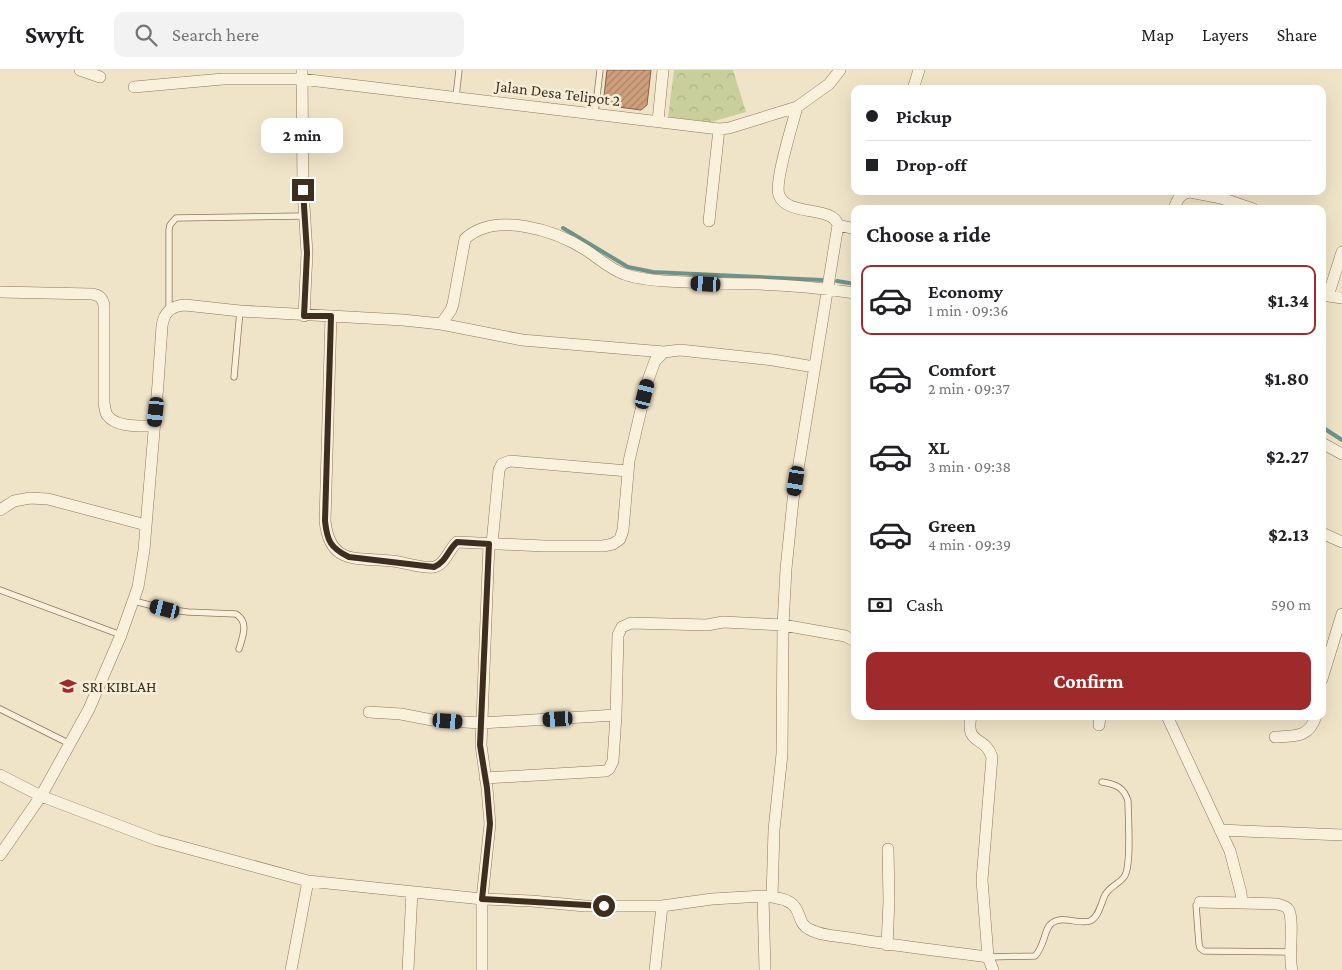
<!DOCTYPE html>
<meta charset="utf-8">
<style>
body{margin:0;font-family:"Crimson Pro",serif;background:#f2f2f2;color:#202124;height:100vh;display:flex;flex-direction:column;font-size:19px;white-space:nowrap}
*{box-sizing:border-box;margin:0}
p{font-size:16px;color:#757577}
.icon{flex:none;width:28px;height:28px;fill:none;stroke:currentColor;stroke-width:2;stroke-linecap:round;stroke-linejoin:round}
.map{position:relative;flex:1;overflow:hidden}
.side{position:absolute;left:851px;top:135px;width:475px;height:515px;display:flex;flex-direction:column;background:#fff;border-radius:10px;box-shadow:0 5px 20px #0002}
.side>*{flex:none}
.top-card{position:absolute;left:851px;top:15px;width:475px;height:110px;border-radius:10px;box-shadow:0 5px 20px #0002;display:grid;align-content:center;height:110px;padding:0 15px;background:#fff}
.end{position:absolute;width:22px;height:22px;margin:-11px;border:6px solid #3d2e20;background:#fff;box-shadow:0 0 0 2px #fff}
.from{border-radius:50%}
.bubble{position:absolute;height:35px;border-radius:10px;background:#fff;box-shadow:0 5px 20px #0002;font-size:16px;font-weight:700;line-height:35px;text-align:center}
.car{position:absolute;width:15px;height:30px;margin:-15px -8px;border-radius:6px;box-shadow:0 0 4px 1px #0007;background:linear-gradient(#222 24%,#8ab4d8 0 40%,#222 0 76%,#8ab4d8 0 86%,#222 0)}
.top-card b{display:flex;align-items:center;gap:18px;height:48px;font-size:19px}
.top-card b+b{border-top:1px solid #e0e0e0}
.top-card i{width:12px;height:12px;background:#202124}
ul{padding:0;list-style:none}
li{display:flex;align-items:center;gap:15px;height:70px;margin:0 10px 8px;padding:0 5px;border:2px solid transparent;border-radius:10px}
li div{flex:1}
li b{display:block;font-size:19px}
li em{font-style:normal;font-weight:700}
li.current{border-color:#9e2a2b}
li>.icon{width:45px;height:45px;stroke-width:1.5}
h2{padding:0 15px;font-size:22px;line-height:60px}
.pay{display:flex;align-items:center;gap:12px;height:55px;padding:0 15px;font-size:19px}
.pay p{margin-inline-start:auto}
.primary-button{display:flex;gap:10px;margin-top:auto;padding:10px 15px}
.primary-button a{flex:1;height:58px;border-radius:10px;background:#9e2a2b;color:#fff;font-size:20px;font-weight:700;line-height:58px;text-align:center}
header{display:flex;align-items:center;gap:30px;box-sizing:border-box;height:70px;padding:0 25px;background:#fff;border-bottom:1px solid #e0e0e0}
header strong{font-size:24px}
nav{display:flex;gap:28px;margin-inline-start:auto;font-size:18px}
.search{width:350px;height:45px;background:#f2f2f2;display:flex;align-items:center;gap:12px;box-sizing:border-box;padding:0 18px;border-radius:10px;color:#757577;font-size:19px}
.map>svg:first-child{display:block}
.park{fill:url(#park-crowns)}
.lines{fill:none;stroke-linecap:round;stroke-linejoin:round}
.stream{stroke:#6f938a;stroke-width:4}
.building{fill:url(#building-hatch);stroke:#8d5f41}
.lane-casing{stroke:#8d765c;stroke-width:7}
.street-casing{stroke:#8d765c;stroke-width:12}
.lane{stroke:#faf1dc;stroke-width:5.5}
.street{stroke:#faf1dc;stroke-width:11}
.route{stroke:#3d2e20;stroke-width:6}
.labels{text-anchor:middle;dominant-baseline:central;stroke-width:5;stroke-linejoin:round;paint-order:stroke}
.street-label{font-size:16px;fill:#3d2e20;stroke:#f7eed8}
.poi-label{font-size:16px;fill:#3d2e20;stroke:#f7eed8;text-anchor:start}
</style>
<header>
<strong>Swyft</strong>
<div class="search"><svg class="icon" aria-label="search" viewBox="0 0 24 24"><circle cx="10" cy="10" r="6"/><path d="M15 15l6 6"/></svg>Search here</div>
<nav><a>Map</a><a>Layers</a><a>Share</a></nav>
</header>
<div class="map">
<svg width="1342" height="900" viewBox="0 0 1342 900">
<defs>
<pattern id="park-crowns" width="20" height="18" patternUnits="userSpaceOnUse" patternTransform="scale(1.25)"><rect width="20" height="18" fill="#c9cf9b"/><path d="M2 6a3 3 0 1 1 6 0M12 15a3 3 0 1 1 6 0" fill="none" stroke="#aeb285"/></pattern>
<pattern id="building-hatch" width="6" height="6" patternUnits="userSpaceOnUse" patternTransform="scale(1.25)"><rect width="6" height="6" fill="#cf9f7d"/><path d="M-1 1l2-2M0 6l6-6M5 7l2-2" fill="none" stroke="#a98266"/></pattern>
</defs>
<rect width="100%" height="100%" fill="#f0e4c8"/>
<path class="park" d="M674 0H733L746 42 711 52 668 47Z"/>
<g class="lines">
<path class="stream" d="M563 158 628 197 653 202 822 210
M837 211 855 214
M1322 357 1342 370"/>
</g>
<path class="building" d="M607 0H651L647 35 641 40 603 35Z"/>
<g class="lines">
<g class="lane-casing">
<path id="lane" d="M456 27 459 0
M595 44 600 0
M169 239V160L170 155 176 148 304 146
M234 307 240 241
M0 520 121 565
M134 531 165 539 188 542 236 544C249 552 243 566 239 579
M0 639 70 674
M1200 832 1196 835 1199 874 1200 878 1204 881 1290 882
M988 887 1035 886C1045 876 1044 858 1052 853 1063 845 1079 855 1090 851 1099 847 1101 833 1105 825 1110 816 1119 814 1124 807 1132 797 1128 746 1128 731 1124 717 1115 714 1102 712"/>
</g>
<g class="street-casing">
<path id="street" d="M80 0 100 7
M302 0 303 120 307 183 304 246
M134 17 223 9H301L719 59 729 58 797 37 829 14 840 0
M913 19 919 0
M658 51 663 0
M1174 139C1177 130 1180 123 1190 122L1221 128 1253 139
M709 151 719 59
M838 155 855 159
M0 222 92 224C100 225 103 229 104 236V333C105 337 105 342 107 345 116 358 141 356 154 356
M1322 225 1342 228
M1328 226 1342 182
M331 246 325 451C330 496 357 487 392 491 405 492 421 499 434 497 445 495 449 479 457 472L544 476H603L613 474 620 469 623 460 629 391 648 310 655 291 664 282 680 280 773 290 814 297
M441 254 451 240 453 234 465 169C495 141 555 160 586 180 598 188 610 199 624 204 637 209 652 210 665 211 696 213 726 214 757 214 790 215 822 218 855 223
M1322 373 1342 384
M0 440 14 431 30 428 48 429 146 455
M1322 463 1342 472
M492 474 499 400 502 394 510 391 628 401
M1322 609 1342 544
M369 642 401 644 432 650 481 653 616 645 618 565 622 557 631 553 707 555 723 552 783 555 845 566 855 571
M971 646C965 676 985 665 992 687L982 810 988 887
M1167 646 1230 781 1241 823 1242 833
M1099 655 1100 646
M1275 667C1295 666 1309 668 1316 646
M0 705 41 726 89 639 121 565 138 517 144 480 158 314 162 256C164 241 172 236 185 235L240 241 403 250 441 254 522 270 664 282
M485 708 606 701 609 699 613 691 616 645
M1220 760 1342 765
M0 785 41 726 157 770 308 811 482 829 490 754 487 718 481 675 489 474
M763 826 765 900
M772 827 774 760 782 684 783 555 786 499 793 430 838 155C833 135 787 147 779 125 774 112 793 53 797 37
M1200 832 1277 834C1281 835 1286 836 1288 839 1295 848 1288 886 1292 900
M887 875 889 831 888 779
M291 900 308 811
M408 900 412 822
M482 900V829L532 831 585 836H662L712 829 763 826C773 827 789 828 795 837 801 845 799 854 809 859 821 866 837 866 850 868 896 876 942 881 988 887L993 900
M655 900 662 836"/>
</g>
<use href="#lane" class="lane"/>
<use href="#street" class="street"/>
</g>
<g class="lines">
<path class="route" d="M303 120 307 183 304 246H331L325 451C327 470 330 478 349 487L434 497C447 491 447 481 457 472L489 474 480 675 487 718 490 754 482 829 604 836"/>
</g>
<defs>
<g id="school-bare" transform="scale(1.35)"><path d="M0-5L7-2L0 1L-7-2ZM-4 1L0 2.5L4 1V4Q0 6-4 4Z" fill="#9e2a2b" stroke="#f7eed8" stroke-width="2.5" paint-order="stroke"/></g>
</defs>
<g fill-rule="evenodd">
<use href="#school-bare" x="68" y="616"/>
</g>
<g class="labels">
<g class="street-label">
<text transform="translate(558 23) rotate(7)">Jalan Desa Telipot 2</text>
</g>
<g class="poi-label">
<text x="82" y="616">SRI KIBLAH</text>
</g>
</g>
</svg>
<i class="end from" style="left:604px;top:836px"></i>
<i class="end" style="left:303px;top:120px"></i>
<div class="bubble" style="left:261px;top:48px;width:82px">2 min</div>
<i class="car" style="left:706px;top:214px;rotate:273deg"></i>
<i class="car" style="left:645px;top:324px;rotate:14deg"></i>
<i class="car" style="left:156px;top:342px;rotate:186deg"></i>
<i class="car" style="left:796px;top:411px;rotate:189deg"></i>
<i class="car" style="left:165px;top:539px;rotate:284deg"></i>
<i class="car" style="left:558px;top:649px;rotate:267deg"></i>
<i class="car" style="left:448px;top:651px;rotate:94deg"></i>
<div class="top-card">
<b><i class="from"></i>Pickup</b>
<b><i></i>Drop-off</b>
</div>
<section class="side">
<h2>Choose a ride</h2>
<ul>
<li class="current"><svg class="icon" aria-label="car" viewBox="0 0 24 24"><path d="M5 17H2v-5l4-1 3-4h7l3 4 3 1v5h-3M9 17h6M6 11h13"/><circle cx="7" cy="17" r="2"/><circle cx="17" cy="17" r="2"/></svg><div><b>Economy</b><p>1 min · 09:36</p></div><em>$1.34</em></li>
<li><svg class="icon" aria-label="car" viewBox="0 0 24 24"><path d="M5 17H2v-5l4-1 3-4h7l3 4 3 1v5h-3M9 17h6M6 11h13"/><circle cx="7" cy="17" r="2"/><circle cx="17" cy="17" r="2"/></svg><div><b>Comfort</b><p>2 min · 09:37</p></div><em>$1.80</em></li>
<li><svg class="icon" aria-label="car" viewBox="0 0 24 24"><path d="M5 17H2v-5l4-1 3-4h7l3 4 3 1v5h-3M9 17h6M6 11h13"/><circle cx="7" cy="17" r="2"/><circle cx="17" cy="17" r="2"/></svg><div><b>XL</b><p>3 min · 09:38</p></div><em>$2.27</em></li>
<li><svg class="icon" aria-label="car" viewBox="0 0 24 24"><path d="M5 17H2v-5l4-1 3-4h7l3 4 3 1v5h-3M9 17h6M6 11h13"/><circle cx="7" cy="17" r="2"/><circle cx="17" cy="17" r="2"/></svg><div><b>Green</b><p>4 min · 09:39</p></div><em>$2.13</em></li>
</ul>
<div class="pay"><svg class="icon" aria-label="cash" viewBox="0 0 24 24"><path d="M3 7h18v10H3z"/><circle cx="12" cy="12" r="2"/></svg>Cash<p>590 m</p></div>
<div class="primary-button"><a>Confirm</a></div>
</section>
</div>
